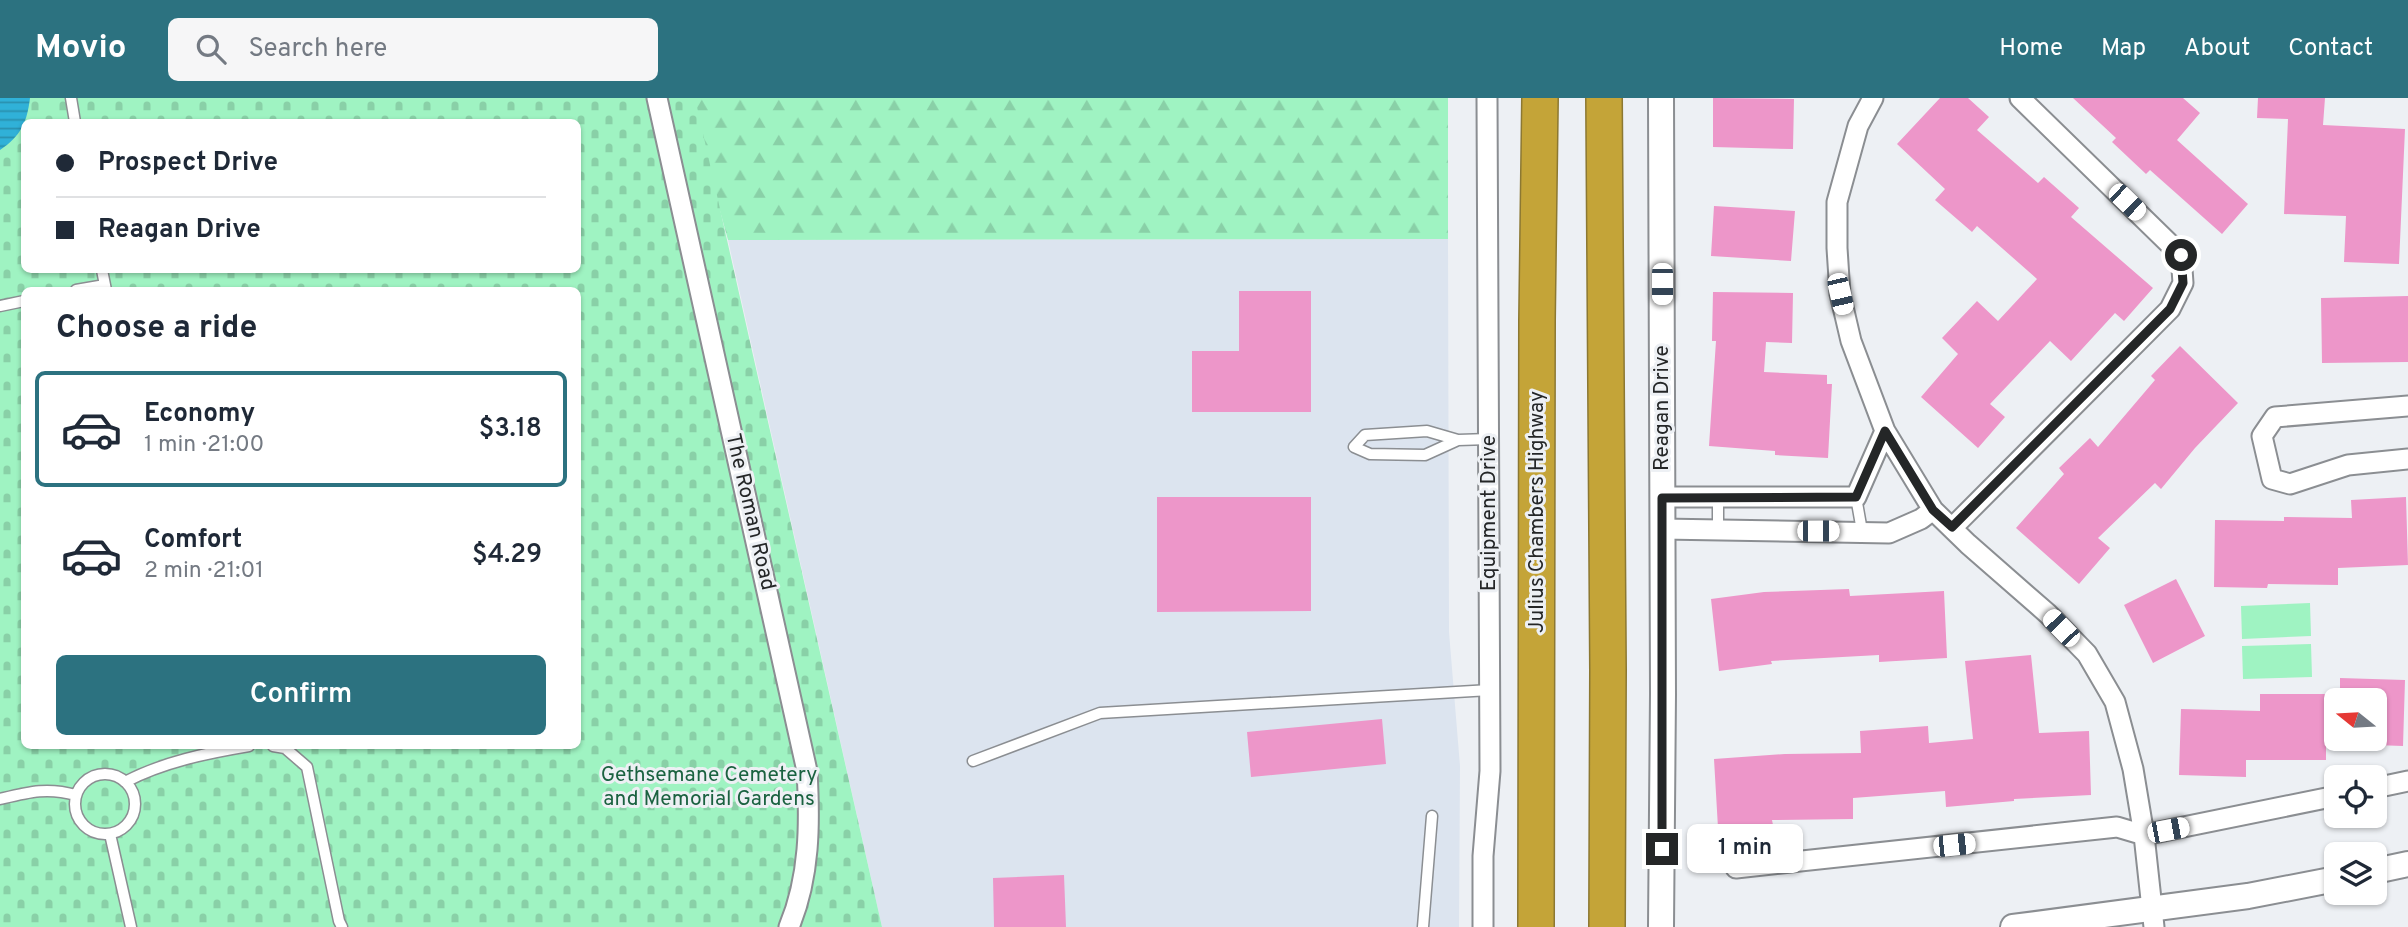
<!DOCTYPE html>
<meta charset="utf-8">
<style>
body{margin:0;font-family:Overpass,sans-serif;background:#f6f6f7;color:#1f2937;height:100vh;display:flex;flex-direction:column;font-size:26px;white-space:nowrap}
*{box-sizing:border-box;margin:0}
p{font-size:23px;color:#747a83}
.icon{flex:none;width:38px;height:38px;fill:none;stroke:currentColor;stroke-width:2;stroke-linecap:round;stroke-linejoin:round}
.map{position:relative;flex:1;overflow:hidden}
.details{position:absolute;left:21px;top:189px;width:560px;height:462px;display:flex;flex-direction:column;background:#fff;border-radius:10px;box-shadow:0 2px 5px #0004}
.details>*{flex:none}
.top-card{position:absolute;left:21px;top:21px;width:560px;height:154px;border-radius:10px;box-shadow:0 2px 5px #0004;display:grid;align-content:center;height:154px;padding:0 35px;background:#fff}
.needle{width:46px;rotate:288deg}
.controls{position:absolute;left:2324px;top:590px;display:grid;gap:14px}
.controls a{display:grid;place-items:center;width:63px;height:63px;border-radius:10px;background:#fff;box-shadow:0 2px 5px #0004;font-size:35px}
.end{position:absolute;width:32px;height:32px;margin:-16px;border:9px solid #242627;background:#fff;box-shadow:0 0 0 4px #fff}
.from{border-radius:50%}
.bubble{position:absolute;height:49px;border-radius:10px;background:#fff;box-shadow:0 2px 5px #0004;font-size:23px;font-weight:600;line-height:49px;text-align:center}
.car{position:absolute;width:21px;height:42px;margin:-21px -10px;border-radius:9px;box-shadow:0 0 5px 2px #0007;background:linear-gradient(#fff 24%,#345 0 40%,#fff 0 76%,#345 0 86%,#fff 0)}
.top-card b{display:flex;align-items:center;gap:24px;height:66px;font-size:26px}
.top-card b+b{border-top:2px solid #e0e1e3}
.top-card i{width:18px;height:18px;background:#1f2937}
ul{padding:0;list-style:none}
li{display:flex;align-items:center;gap:21px;height:116px;margin:0 14px 10px;padding:0 21px;border:4px solid transparent;border-radius:10px}
li div{flex:1}
li b{display:block;font-size:26px}
li em{font-style:normal;font-weight:600}
li.current{border-color:#2c7280}
li>.icon{width:63px;height:63px;stroke-width:1.5}
h2{padding:0 35px;font-size:32px;line-height:84px}
.action{display:flex;gap:14px;margin-top:auto;padding:14px 35px}
.action a{flex:1;height:80px;border-radius:10px;background:#2c7280;color:#fff;font-size:28px;font-weight:600;line-height:80px;text-align:center}
header{display:flex;align-items:center;gap:42px;box-sizing:border-box;height:98px;padding:0 35px;background:#2c7280;color:#fff}
header strong{font-size:33px}
nav{display:flex;gap:38px;margin-inline-start:auto;font-size:24px}
.search{width:490px;height:63px;background:#f6f6f7;display:flex;align-items:center;gap:18px;box-sizing:border-box;padding:0 24px;border-radius:10px;color:#747a83;font-size:26px}
.map>svg:first-child{display:block}
.built{fill:#dce4ef}
.green{fill:#9ff3c2}
.forest{fill:url(#forest-firs)}
.cemetery{fill:url(#cemetery-stones);fill-rule:evenodd}
.water{fill:url(#water-rules)}
.building{fill:#ed96c9}
.lines{fill:none;stroke-linecap:round;stroke-linejoin:round}
.service-casing{stroke:#8b8e92;stroke-width:13}
.minor-casing{stroke:#8b8e92;stroke-width:23}
.tertiary-casing{stroke:#8b8e92;stroke-width:28}
.motorway-casing{stroke:#8c7832;stroke-width:38}
.service{stroke:#fff;stroke-width:10}
.minor{stroke:#fff;stroke-width:19}
.tertiary{stroke:#fff;stroke-width:24}
.motorway{stroke:#c4a438;stroke-width:35}
.route{stroke:#242627;stroke-width:9}
.labels{text-anchor:middle;dominant-baseline:central;stroke-width:6;stroke-linejoin:round;paint-order:stroke}
.street-label{font-size:21px;fill:#242627;stroke:#edf0f4}
.park-label{font-size:21px;fill:#1a6240;stroke:#edf0f4}
</style>
<header>
<strong>Movio</strong>
<div class="search"><svg class="icon" aria-label="search" viewBox="0 0 24 24"><circle cx="10" cy="10" r="6"/><path d="M15 15l6 6"/></svg>Search here</div>
<nav><a>Home</a><a>Map</a><a>About</a><a>Contact</a></nav>
</header>
<div class="map">
<svg width="2408" height="829" viewBox="0 0 2408 829">
<defs>
<pattern id="forest-firs" width="22" height="20" patternUnits="userSpaceOnUse" patternTransform="scale(1.75)"><rect width="22" height="20" fill="#9ff3c2"/><path d="M5 1l3.5 6h-7zM16 11l3.5 6h-7z" fill="#89d0a7"/></pattern>
<pattern id="cemetery-stones" width="16" height="16" patternUnits="userSpaceOnUse" patternTransform="scale(1.75)"><rect width="16" height="16" fill="#9ff3c2"/><path d="M2 7V4a2 2 0 0 1 4 0v3zM10 15v-3a2 2 0 0 1 4 0v3z" fill="#89d0a7"/></pattern>
<pattern id="water-rules" width="6" height="5" patternUnits="userSpaceOnUse" patternTransform="scale(1.75)"><rect width="6" height="5" fill="#30b1d8"/><path d="M0 2.5h6" fill="none" stroke="#2990af"/></pattern>
</defs>
<rect width="100%" height="100%" fill="#edf0f4"/>
<path class="built" d="M1448 141 1449 534 1460 668 1459 829H882L728 142Z"/>
<path class="green" d="M2310 505 2311 538 2242 541 2241 508Z
M2311 546 2312 579 2243 581 2242 548Z"/>
<path class="forest" d="M689 0H1448V141L728 142Z"/>
<path class="cemetery" d="M0 0H695L882 829H0ZM24 24H578V172H24ZM24 192H578V648H24Z"/>
<path class="water" d="M0 0H30C27 24 21 38 0 52Z"/>
<path class="building" d="M1713 0 1794 1 1793 51 1713 49Z
M1940 0H1968L1989 19 1977 32 2038 85 2044 79 2079 110 2071 119 2153 190 2124 223 2115 215 2071 263 2050 243 1990 306 2005 319 1978 350 1921 299 1958 256 1942 240 1977 203 1998 223 2037 181 1977 128 1972 134 1935 102 1945 91 1897 46Z
M2073 0H2183L2200 15 2177 42 2248 106 2222 136 2150 72 2146 76 2112 44 2116 40Z
M2258 0H2325L2323 27 2405 31 2399 166 2344 164 2346 118 2284 116 2288 21 2257 20Z
M1714 108 1795 113 1791 163 1711 158Z
M1239 193H1311V314H1192V253H1239Z
M1713 194 1793 195 1792 245 1766 244 1764 274 1827 277V286H1832L1828 360 1775 357V353L1709 348 1716 243H1712Z
M2408 198V264L2322 265 2321 200Z
M2180 248 2238 305 2195 350 2161 391 2155 385 2098 440 2110 450 2079 486 2016 430 2064 376 2059 370 2090 340 2098 349 2155 282 2151 278Z
M1157 399H1311V513L1157 514Z
M2406 399 2408 467 2338 470V487L2268 486 2267 490 2214 489 2215 422 2284 423V419L2352 420 2351 402Z
M2176 481 2205 538 2153 565 2124 507Z
M1849 491 1850 498 1944 493 1947 560 1879 564V557L1771 563 1772 566 1719 573 1711 501 1764 494Z
M2031 557 2039 635 2089 633 2091 697 2014 701V703L1946 709 1945 693 1853 700V721L1772 722 1773 727 1718 730 1714 661 1785 656 1861 655 1860 633 1928 628 1929 645 1973 641 1965 563Z
M2340 580 2405 582 2403 648 2375 647V602H2340Z
M2260 596H2326V662H2246V679L2179 677 2181 611 2260 613Z
M1382 621 1386 666 1251 679 1247 634Z
M1064 777 1066 829H994L993 780Z"/>
<g class="lines">
<g class="service-casing">
<path id="service" d="M71 0 75 24
M102 172 106 192
M76 192 105 187
M0 208 24 203
M1458 342 1425 357 1370 356 1354 349 1365 337 1427 333 1458 342 1489 341
M1718 399V432
M1856 399 1862 433
M273 648 285 650 307 669 339 823 342 829
M973 663 1100 615 1490 592
M75 706a30 30 0 1 1 60 0a30 30 0 1 1-60 0Z
M125 684C163 664 207 655 249 648
M0 701C29 694 47 689 76 697
M110 736 131 829
M1423 829 1432 718"/>
</g>
<g class="minor-casing">
<path id="minor" d="M657 0 807 673C810 725 810 779 789 829
M1873 0 1858 28 1837 104V150L1840 196 1851 243 1885 333 1933 412 1968 446 2048 516 2087 556 2115 604 2133 671 2144 737 2154 829
M2408 308 2275 319 2262 338 2272 381 2290 386 2348 367 2408 361
M1662 399H1856L1885 333
M1952 430 2170 211 2183 185 2181 157 2020 0
M1662 431 1889 435 1921 421 1933 412
M2375 690 2408 683
M1736 770 2117 729 2144 737 2336 698
M1483 829V758L1490 673 1487 0"/>
</g>
<g class="tertiary-casing">
<path id="tertiary" d="M2375 773 2408 766
M1661 829 1663 596 1661 0
M2013 829 2248 798 2336 781"/>
</g>
<g class="motorway-casing">
<path id="motorway" d="M1604 0 1608 572 1607 829
M1536 829 1537 222 1540 0"/>
</g>
<use href="#service" class="service"/>
<use href="#minor" class="minor"/>
<use href="#tertiary" class="tertiary"/>
<use href="#motorway" class="motorway"/>
</g>
<g class="lines">
<path class="route" d="M1662 751V400L1856 399 1885 333 1933 412 1952 429 2170 211 2183 185 2181 157"/>
</g>
<g class="labels">
<g class="street-label">
<text transform="translate(1662 310) rotate(-90)">Reagan Drive</text>
<text transform="translate(750 414) rotate(77)">The Roman Road</text>
<text transform="translate(1537 414) rotate(-90)">Julius Chambers Highway</text>
<text transform="translate(1489 415) rotate(-90)">Equipment Drive</text>
</g>
<g class="park-label">
<text x="709" y="677">Gethsemane Cemetery<tspan x="709" dy="24">and Memorial Gardens</tspan></text>
</g>
</g>
</svg>
<div class="controls">
<a><svg class="needle" viewBox="-14 -14 28 28"><path d="M0-13l5 13h-10z" fill="#e53935"/><path d="M0 13l5-13h-10z" fill="#747a83"/></svg></a>
<a><svg class="icon" aria-label="locate" viewBox="0 0 24 24"><circle cx="12" cy="12" r="6"/><path d="M12 2v4M12 18v4M2 12h4M18 12h4"/></svg></a>
<a><svg class="icon" aria-label="layers" viewBox="0 0 24 24"><path d="M12 4l9 5-9 5-9-5zM3 14l9 5 9-5"/></svg></a>
</div>
<i class="end from" style="left:2181px;top:157px"></i>
<i class="end" style="left:1662px;top:751px"></i>
<div class="bubble" style="left:1687px;top:726px;width:116px">1 min</div>
<i class="car" style="left:2127px;top:104px;rotate:134deg"></i>
<i class="car" style="left:1662px;top:186px;rotate:180deg"></i>
<i class="car" style="left:1840px;top:196px;rotate:167deg"></i>
<i class="car" style="left:1818px;top:433px;rotate:90deg"></i>
<i class="car" style="left:2061px;top:530px;rotate:316deg"></i>
<i class="car" style="left:2168px;top:732px;rotate:79deg"></i>
<i class="car" style="left:1954px;top:747px;rotate:84deg"></i>
<div class="top-card">
<b><i class="from"></i>Prospect Drive</b>
<b><i></i>Reagan Drive</b>
</div>
<section class="details">
<h2>Choose a ride</h2>
<ul>
<li class="current"><svg class="icon" aria-label="car" viewBox="0 0 24 24"><path d="M5 17H2v-5l4-1 3-4h7l3 4 3 1v5h-3M9 17h6M6 11h13"/><circle cx="7" cy="17" r="2"/><circle cx="17" cy="17" r="2"/></svg><div><b>Economy</b><p>1 min · 21:00</p></div><em>$3.18</em></li>
<li><svg class="icon" aria-label="car" viewBox="0 0 24 24"><path d="M5 17H2v-5l4-1 3-4h7l3 4 3 1v5h-3M9 17h6M6 11h13"/><circle cx="7" cy="17" r="2"/><circle cx="17" cy="17" r="2"/></svg><div><b>Comfort</b><p>2 min · 21:01</p></div><em>$4.29</em></li>
</ul>
<div class="action"><a>Confirm</a></div>
</section>
</div>
